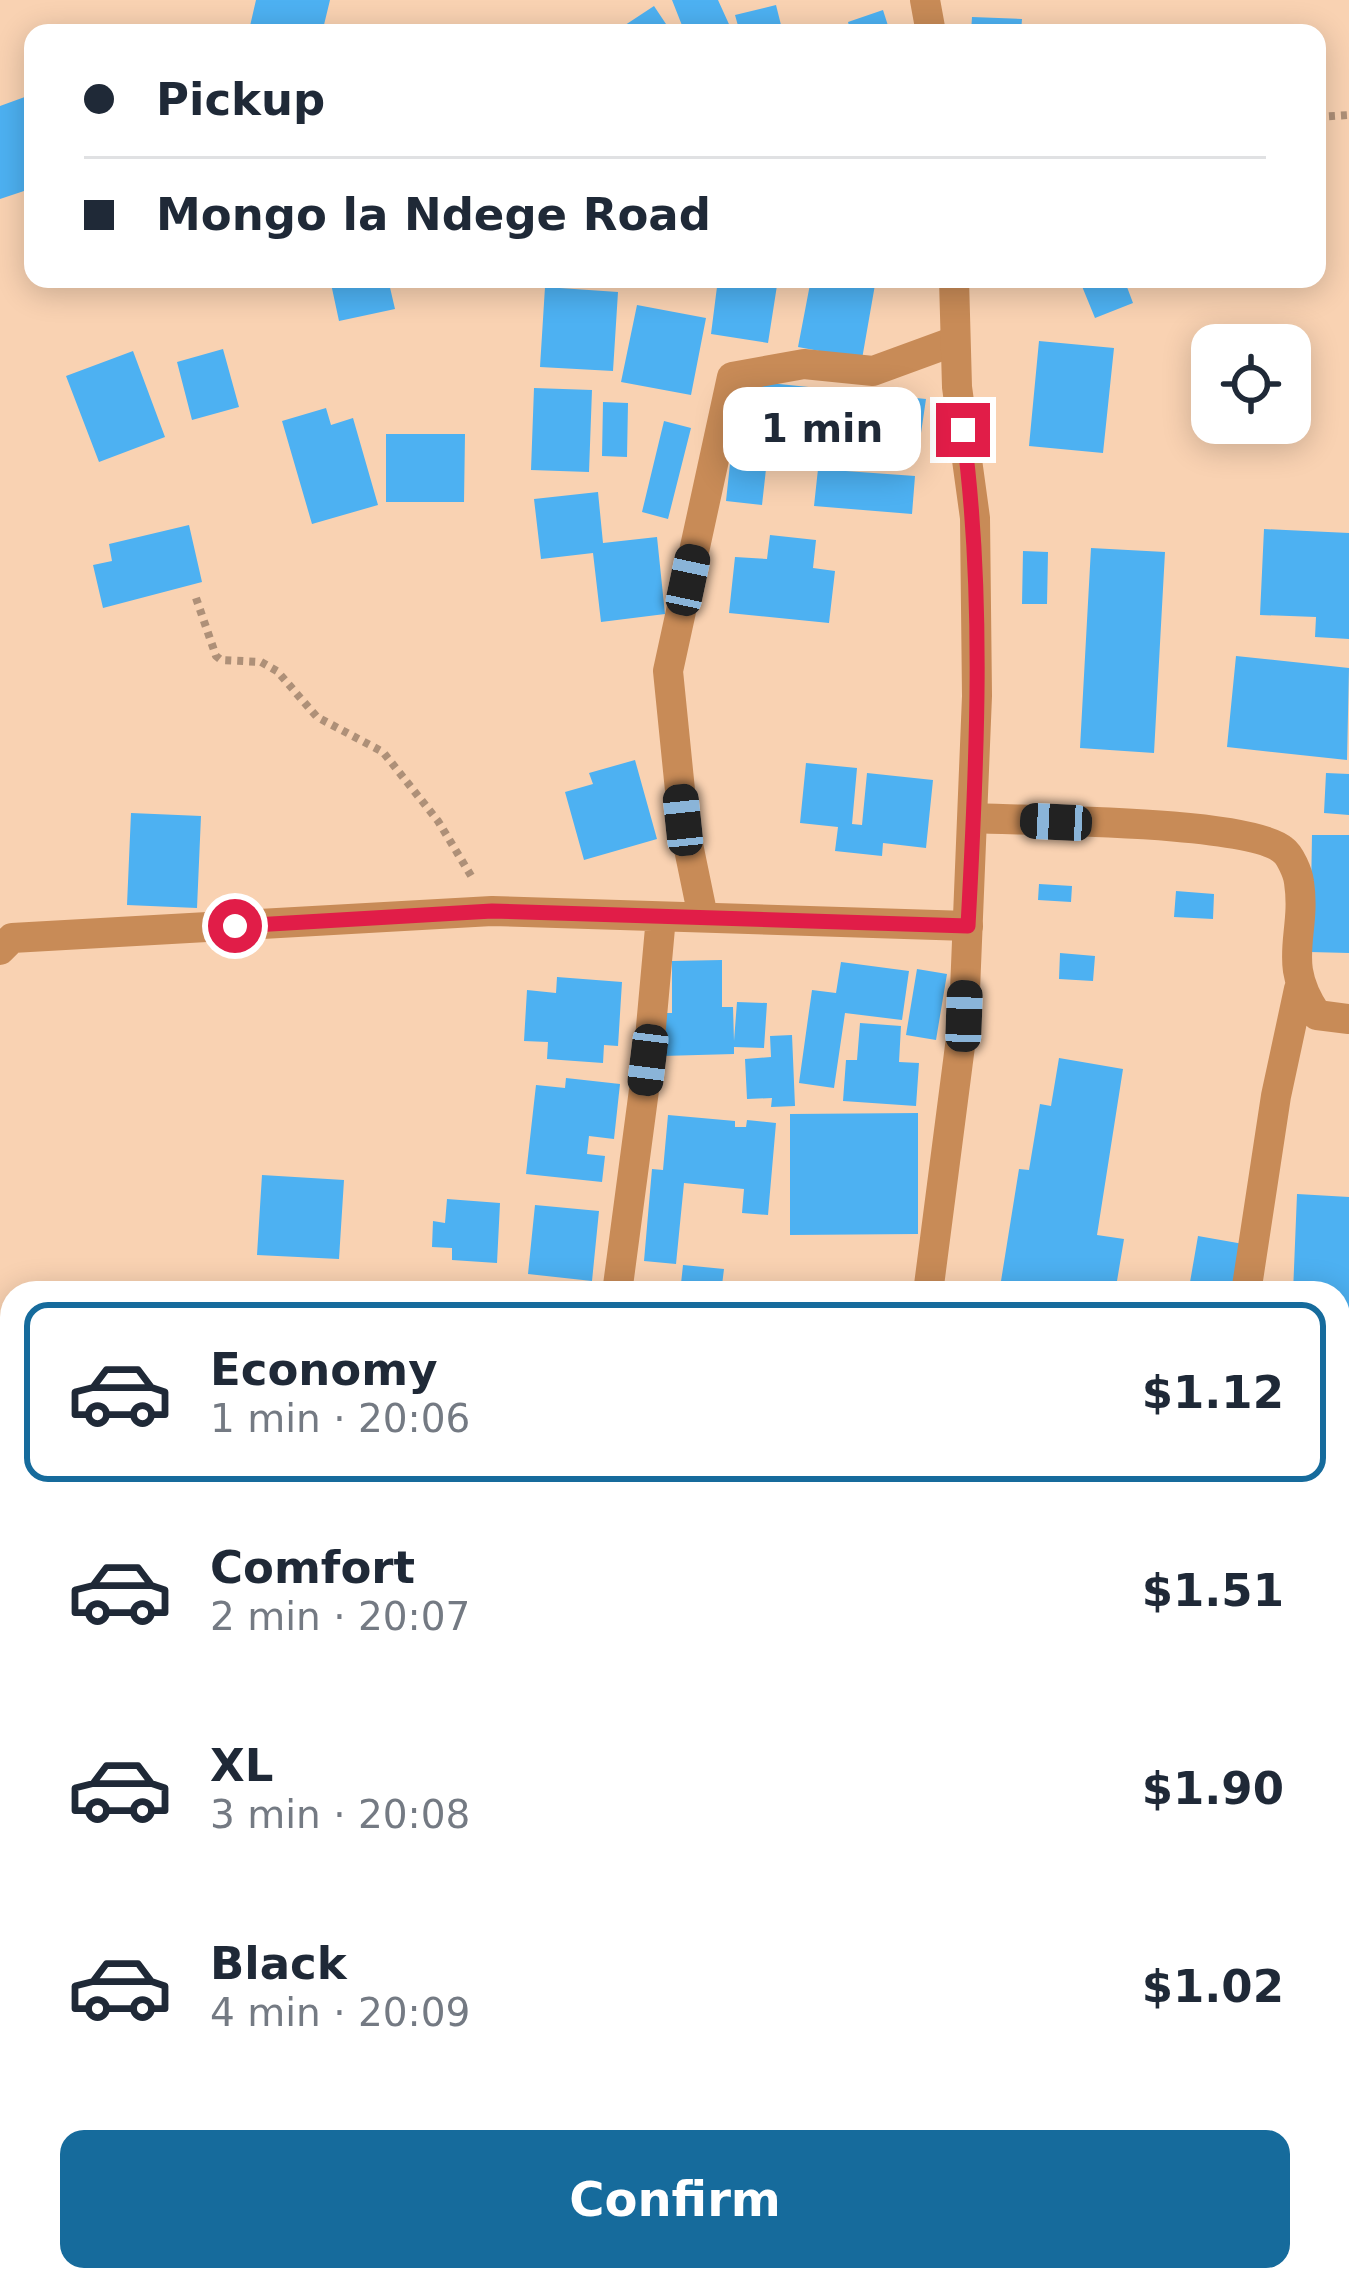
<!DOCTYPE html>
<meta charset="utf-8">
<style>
body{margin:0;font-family:"DejaVu Sans",sans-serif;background:#f2f2f3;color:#1f2937;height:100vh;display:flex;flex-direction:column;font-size:45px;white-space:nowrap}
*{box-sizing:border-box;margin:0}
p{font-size:39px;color:#747a83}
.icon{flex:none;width:66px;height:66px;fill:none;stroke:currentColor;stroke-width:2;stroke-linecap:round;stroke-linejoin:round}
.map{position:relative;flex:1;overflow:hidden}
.drawer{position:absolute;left:0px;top:1281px;width:1350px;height:1011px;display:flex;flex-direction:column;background:#fff;border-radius:36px 36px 0 0;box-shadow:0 6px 30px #0003}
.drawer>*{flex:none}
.top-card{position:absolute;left:24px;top:24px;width:1302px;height:264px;border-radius:24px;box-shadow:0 6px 30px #0003;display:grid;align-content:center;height:264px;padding:0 60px;background:#fff}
.fabs{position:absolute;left:1191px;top:324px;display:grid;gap:24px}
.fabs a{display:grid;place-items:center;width:120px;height:120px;border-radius:24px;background:#fff;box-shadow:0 6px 30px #0003;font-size:60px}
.end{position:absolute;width:54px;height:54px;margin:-27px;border:15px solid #e11d48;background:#fff;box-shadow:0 0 0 6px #fff}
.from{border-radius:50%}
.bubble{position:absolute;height:84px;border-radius:24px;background:#fff;box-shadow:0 6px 30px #0003;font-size:39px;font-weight:700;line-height:84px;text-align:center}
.car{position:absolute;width:36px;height:72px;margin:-36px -18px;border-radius:15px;box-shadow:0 0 9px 3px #0007;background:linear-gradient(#222 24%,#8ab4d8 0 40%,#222 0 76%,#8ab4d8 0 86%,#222 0)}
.top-card b{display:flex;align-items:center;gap:42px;height:114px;font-size:45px}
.top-card b+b{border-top:3px solid #e0e1e3}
.top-card i{width:30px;height:30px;background:#1f2937}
ul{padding:21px 0 0;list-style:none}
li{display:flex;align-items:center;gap:36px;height:180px;margin:0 24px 18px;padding:0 36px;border:6px solid transparent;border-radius:24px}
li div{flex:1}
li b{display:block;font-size:45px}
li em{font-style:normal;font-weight:700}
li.active{border-color:#166b9c}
li>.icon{width:108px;height:108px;stroke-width:1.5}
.cta{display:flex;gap:24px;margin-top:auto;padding:24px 60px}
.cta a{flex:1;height:138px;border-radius:24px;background:#166b9c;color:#fff;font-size:48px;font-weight:700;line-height:138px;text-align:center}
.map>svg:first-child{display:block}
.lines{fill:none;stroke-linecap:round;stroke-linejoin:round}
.river{stroke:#93ae0e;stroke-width:72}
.building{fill:#4db1f2}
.path{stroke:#ae9078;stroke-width:8;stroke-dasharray:6 6;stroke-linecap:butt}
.minor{stroke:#c88b57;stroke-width:30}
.tertiary{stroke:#c88b57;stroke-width:30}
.route{stroke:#e11d48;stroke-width:15}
</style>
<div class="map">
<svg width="1349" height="2291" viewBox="0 0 1349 2291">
<rect width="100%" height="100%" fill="#f9d2b2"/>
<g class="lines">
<path class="river" d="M0 2032 12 2036
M410 2280 413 2291"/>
</g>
<path class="building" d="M256 0H330L322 33H281L250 26Z
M672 0H718L733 33H685Z
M776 5 783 33H740L735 15Z
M654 6 672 33H613Z
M883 10 890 32 851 33 848 22Z
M972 17 1022 19 1021 33H971Z
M33 94V188L0 199V106Z
M330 279H388L395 309 339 321Z
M718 279H778L768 343 711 334Z
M811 279H876L862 359 798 347Z
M1079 279H1124L1133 303 1095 318Z
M545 287 618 292 613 371 540 367Z
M637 305 706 318 691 395 621 382Z
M1039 341 1114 348 1103 453 1029 446Z
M223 349 239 407 192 420 177 362Z
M133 351 165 437 99 462 66 376Z
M760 382 926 399 921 433 833 423 831 440 770 433 762 505 726 501 735 417 756 419Z
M534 388 592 390 589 472 531 470Z
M603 402 628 403 627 457 602 456Z
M326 408 331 425 353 418 378 505 312 524 282 421Z
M664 421 691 428 668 519 642 512Z
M386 434H465L464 502H386Z
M818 469 915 476 912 514 814 506Z
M598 492 603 543 657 537 665 614 601 622 593 553 541 559 534 499Z
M189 525 202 582 103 608 93 565 112 561 109 544Z
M1264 529 1349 533V639L1315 637 1316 617 1260 615Z
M770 535 816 540 813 568 835 571 829 623 729 613 735 557 767 559Z
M1091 548 1165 552 1154 753 1080 748Z
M1023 551 1048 552 1047 604H1022Z
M1236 656 1349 668 1347 760 1227 747Z
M635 760 657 839 584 860 565 792 593 784 589 773Z
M806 763 857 768 852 824 862 825 867 773 933 780 926 848 883 843 882 856 835 851 838 827 800 823Z
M1326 773 1349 774V815L1324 813Z
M131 813 201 816 197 908 127 905Z
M1312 835H1349V953L1310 952Z
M1039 884 1072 886 1071 902 1038 900Z
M1176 891 1214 894 1213 919 1174 917Z
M1060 953 1095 956 1093 981 1059 979Z
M722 960V1007H733L734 1041 737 1002 767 1003 764 1048 734 1047V1054L662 1056V1013H672V961Z
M841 962 909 971 902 1020 845 1013 834 1088 799 1083 812 990 836 993Z
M917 969 947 974 936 1040 906 1035Z
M557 977 622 982 618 1046 604 1045 603 1063 547 1059 548 1042 524 1041 527 990 556 993Z
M860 1023 901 1026 899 1062 919 1063 916 1106 843 1101 846 1060H857Z
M792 1035 795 1106 771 1107 772 1098 747 1099 745 1059 771 1057 770 1036Z
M1059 1058 1123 1069 1097 1235 1124 1239 1115 1293H1077L1001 1281 1019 1169 1029 1170 1040 1104 1051 1106Z
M566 1078 620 1084 614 1139 589 1136 587 1154 605 1156 602 1182 526 1174 536 1085 565 1088Z
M918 1113V1234L790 1235V1114Z
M668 1115 735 1121V1127H746L747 1120 776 1123 768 1215 742 1213 744 1189 684 1183 676 1264 644 1261 652 1169 663 1170Z
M262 1175 344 1180 339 1259 257 1255Z
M1297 1194 1349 1197V1312H1338V1293H1293Z
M447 1199 500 1203 497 1263 452 1260V1248L432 1247 433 1221 445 1223Z
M535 1205 599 1211 592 1281 528 1274Z
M1198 1236 1249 1245 1240 1293 1189 1288Z
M683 1265 724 1269 721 1293H680Z"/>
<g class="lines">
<path class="path" d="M1317 117 1349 115
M196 598 216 656 221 660 261 662 277 671 317 717 383 752 438 821 473 879"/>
<path class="minor" d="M974 818C1029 821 1249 820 1283 850 1290 855 1298 873 1299 882 1307 936 1280 961 1317 1015L1349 1019
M703 917 683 820 668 671 732 377 804 364 873 371 955 341
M0 950 12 938 492 911 968 926
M617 1293 648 1060 661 917
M1246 1293 1276 1096 1299 989
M1338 1602 1349 1607
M1144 2280 1145 2291"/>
<path class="tertiary" d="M925 0 931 33
M928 1293 964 1015 977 696 975 518 957 387 954 279
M1178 2280 1195 2291"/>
</g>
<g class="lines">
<path class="route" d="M235 926 492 911 968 926C977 761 985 594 963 430"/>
</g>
</svg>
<div class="fabs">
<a><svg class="icon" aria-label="locate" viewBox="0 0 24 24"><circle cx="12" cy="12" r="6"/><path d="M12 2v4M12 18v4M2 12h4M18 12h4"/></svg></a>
</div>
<i class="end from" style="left:235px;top:926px"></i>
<i class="end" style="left:963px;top:430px"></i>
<div class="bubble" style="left:723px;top:387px;width:198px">1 min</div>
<i class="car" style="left:688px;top:580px;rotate:12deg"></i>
<i class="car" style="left:683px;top:820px;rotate:354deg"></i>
<i class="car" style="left:1056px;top:822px;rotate:273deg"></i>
<i class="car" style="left:964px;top:1016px;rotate:2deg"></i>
<i class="car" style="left:648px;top:1060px;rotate:187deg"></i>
<div class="top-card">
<b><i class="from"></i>Pickup</b>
<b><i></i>Mongo la Ndege Road</b>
</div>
<section class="drawer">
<ul>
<li class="active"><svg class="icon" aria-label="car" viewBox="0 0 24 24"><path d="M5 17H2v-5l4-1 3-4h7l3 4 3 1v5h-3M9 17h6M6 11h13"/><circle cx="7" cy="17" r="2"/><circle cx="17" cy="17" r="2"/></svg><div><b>Economy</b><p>1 min · 20:06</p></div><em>$1.12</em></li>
<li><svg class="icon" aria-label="car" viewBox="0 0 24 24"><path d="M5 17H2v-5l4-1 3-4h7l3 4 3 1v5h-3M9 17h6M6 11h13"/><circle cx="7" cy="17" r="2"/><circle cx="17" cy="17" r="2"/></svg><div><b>Comfort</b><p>2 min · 20:07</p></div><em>$1.51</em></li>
<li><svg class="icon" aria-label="car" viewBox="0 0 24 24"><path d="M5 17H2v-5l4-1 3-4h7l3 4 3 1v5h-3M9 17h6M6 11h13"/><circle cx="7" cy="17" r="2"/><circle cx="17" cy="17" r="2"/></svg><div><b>XL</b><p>3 min · 20:08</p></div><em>$1.90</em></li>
<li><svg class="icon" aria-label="car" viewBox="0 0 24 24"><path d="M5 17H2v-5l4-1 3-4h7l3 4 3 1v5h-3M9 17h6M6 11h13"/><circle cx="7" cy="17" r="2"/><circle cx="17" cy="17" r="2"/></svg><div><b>Black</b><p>4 min · 20:09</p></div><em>$1.02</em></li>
</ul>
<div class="cta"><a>Confirm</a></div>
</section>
</div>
